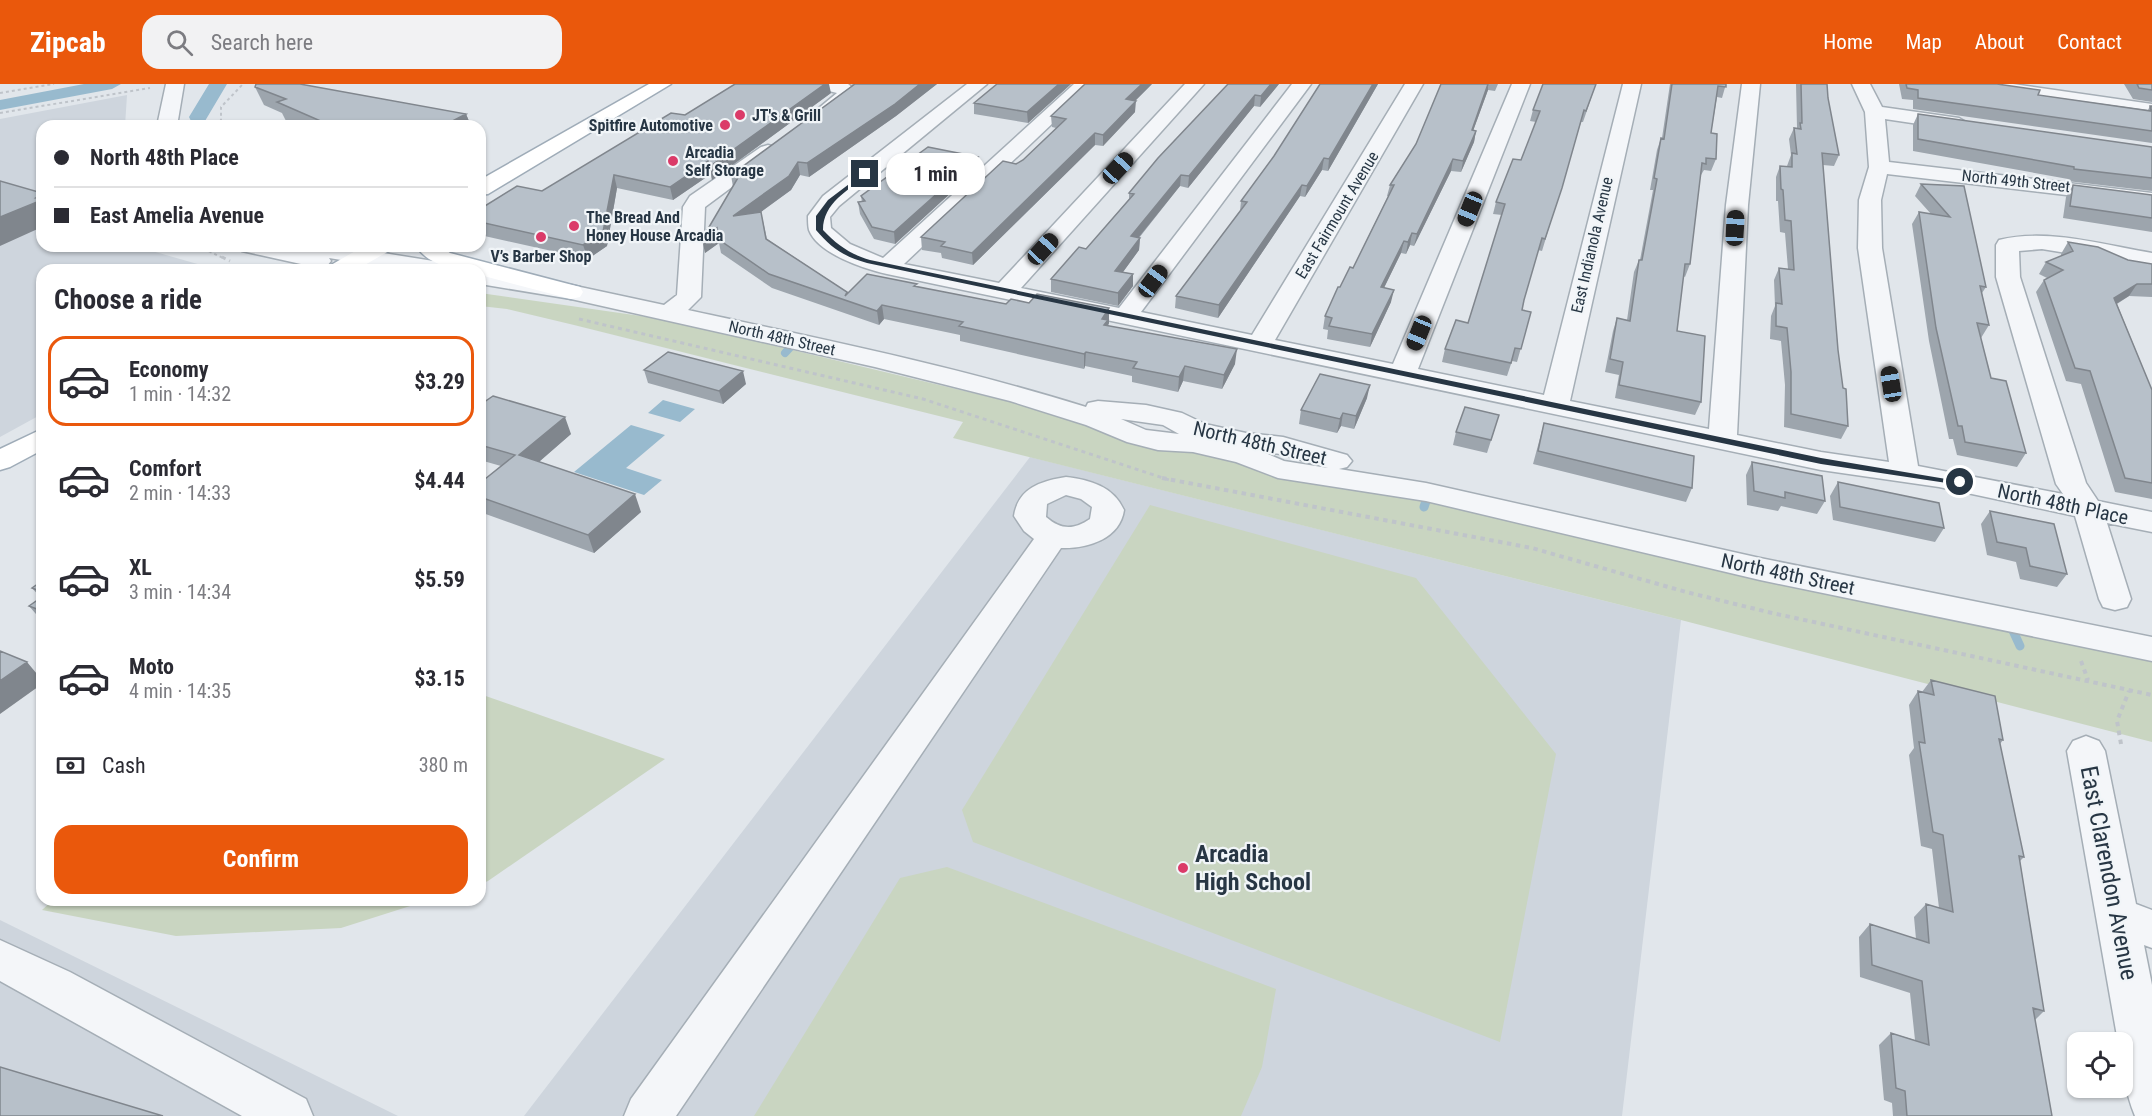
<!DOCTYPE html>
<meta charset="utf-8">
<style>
body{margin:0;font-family:"Roboto Condensed",sans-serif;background:#f2f2f3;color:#2b2b33;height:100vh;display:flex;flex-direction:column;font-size:22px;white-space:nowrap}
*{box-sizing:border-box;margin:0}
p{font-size:20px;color:#7c7c81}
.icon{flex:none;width:33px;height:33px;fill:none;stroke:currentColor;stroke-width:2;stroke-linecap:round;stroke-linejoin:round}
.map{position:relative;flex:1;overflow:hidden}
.details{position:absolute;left:36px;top:180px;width:450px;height:642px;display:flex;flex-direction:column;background:#fff;border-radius:18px;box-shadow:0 2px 4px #0004}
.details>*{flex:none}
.hud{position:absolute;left:36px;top:36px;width:450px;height:132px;border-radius:18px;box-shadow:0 2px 4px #0004;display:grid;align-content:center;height:132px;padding:0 18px;background:#fff}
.buttons{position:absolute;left:2067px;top:948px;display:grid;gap:12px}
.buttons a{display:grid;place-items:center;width:66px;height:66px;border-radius:12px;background:#fff;box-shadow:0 2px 4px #0004;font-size:30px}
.end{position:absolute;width:27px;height:27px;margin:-14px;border:8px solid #273644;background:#fff;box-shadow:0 0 0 3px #fff}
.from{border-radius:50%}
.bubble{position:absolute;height:42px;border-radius:18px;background:#fff;box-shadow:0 2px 4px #0004;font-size:20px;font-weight:700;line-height:42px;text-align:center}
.car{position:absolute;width:18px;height:36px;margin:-18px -9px;border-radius:8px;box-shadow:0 0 4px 2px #0007;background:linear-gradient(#222 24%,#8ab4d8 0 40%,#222 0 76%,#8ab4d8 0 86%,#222 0)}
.hud b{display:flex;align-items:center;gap:21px;height:57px;font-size:22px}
.hud b+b{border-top:2px solid #e1e1e2}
.hud i{width:15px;height:15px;background:#2b2b33}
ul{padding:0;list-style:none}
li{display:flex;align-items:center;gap:18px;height:90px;margin:0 12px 9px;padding:0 6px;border:3px solid transparent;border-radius:18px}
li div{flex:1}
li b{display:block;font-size:22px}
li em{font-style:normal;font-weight:700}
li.current{border-color:#ea580c}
li>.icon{width:54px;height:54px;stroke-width:1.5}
h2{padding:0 18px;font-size:27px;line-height:72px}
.pay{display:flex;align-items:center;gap:15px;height:66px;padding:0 18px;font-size:22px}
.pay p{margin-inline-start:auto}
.button{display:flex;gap:12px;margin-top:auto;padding:12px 18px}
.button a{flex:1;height:69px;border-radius:18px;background:#ea580c;color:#fff;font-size:24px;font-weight:700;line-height:69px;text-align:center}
header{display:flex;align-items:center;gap:36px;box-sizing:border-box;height:84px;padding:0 30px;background:#ea580c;color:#fff}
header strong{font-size:28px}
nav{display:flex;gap:33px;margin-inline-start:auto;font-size:21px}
.search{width:420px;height:54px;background:#f2f2f3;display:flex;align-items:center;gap:15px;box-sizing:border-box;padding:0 21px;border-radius:18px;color:#7c7c81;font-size:22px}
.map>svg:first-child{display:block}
.built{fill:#ced5dd}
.green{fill:#c9d5c1}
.water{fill:#98bace}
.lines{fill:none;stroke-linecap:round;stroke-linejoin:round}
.stream-far1{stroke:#98bace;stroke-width:8}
.stream{stroke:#98bace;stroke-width:9}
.canal{fill:#98bace;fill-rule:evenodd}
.minor-casing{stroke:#a5aeb6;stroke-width:3}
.major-casing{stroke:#9facb8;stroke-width:3}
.path-far2{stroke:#bfc4ca;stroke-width:2;stroke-dasharray:3 3;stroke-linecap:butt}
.path-far1{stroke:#bfc4ca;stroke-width:3;stroke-dasharray:4 4;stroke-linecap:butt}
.path{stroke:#bfc4ca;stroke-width:4;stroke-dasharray:4.5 4.5;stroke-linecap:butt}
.minor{fill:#f4f6f9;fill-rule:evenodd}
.major{fill:#fff;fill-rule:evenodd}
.wall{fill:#9da5ad}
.shaded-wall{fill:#80868d}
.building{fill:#b7c0c9;stroke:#80868d;stroke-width:1.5}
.route{fill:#273644}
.poi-dot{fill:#db3b69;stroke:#f1f5f8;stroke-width:2}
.labels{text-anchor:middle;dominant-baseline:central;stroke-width:4.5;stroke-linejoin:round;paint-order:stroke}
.far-poi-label{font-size:16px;font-weight:bold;fill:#273644;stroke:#f1f5f8;text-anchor:start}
.far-street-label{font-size:16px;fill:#273644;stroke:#f1f5f8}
.street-label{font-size:20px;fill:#273644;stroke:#f1f5f8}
.near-poi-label{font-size:24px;font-weight:bold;fill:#273644;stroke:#f1f5f8;text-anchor:start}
.near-street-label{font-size:24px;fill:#273644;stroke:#f1f5f8}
</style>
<header>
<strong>Zipcab</strong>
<div class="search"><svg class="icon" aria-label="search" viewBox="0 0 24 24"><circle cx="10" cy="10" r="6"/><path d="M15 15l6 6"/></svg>Search here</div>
<nav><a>Home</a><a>Map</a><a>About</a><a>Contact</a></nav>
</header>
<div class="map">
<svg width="2152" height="1032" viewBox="0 0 2152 1032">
<rect width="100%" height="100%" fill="#e1e6eb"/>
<path class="built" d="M127 11 125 42H42V162H149L145 165 201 181 193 186H42V330L0 353V35Z
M1030 373 1681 536 1622 1032H524Z
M0 836 398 1032H0Z"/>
<path class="green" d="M480 209 662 235 1766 498 2152 576V658L1681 536 953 354 963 338 574 241 507 225 480 222Z
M1150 421 1416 494 1556 670 1500 958 973 758 962 726Z
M480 610 665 675 488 797 480 800Z
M947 783 1276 905 1262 983 1241 1032H754L900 794Z
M53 816H429L341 844 176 852 42 826Z"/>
<path class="water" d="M663 316 695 325 680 338 648 329Z
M631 341 665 351 626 384 662 396 644 411 574 388Z"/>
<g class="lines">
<path class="stream-far1" d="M785 269 796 257"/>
<path class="stream" d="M1424 423 1429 408
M2009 538 2020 562"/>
<path class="canal" d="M84 0H121L112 5 0 26V16Z
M209 0H227L205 37H191L189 33Z"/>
<g class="minor-casing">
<path id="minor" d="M166 0H184L177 42H157Z
M814 0H848L858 8 825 37 818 39 808 33 837 9 817 4Z
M967 0H987L839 122 830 133 831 144 850 160 883 174 1074 0H1094L904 180 999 199 1185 0H1204L1021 204 1119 224 1292 0H1311L1141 228 1252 251 1405 0H1423L1275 256 1393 280 1512 0H1530L1418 285 1544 311 1623 0H1641L1570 317 1709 345 1726 121 1742 0H1760L1748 121 1737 351 1821 368 1889 378 1858 164 1859 116 1869 83 1865 28 1852 0H1870L1882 23 1959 34 1969 40 1959 46 1885 35 1889 78 2152 109V121L1887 90 1881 116 1882 164 1918 382 2063 410 2056 400 1996 193V161L1999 156C2048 144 2103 161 2152 169V183L2042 165 2019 167 2020 193 2086 399 2098 417 2152 428V448L2107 439 2131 515 2127 523 2115 526 2103 523 2099 515 2075 432 1939 403 1821 386 887 190C865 185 818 170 809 146 808 142 808 136 808 132L823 112Z
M1966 0H2013L2152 20V32L1975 6Z
M768 61 775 63 778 67 775 71 705 123 701 213 688 226C821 255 955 282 1086 323L1088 319 1098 317 1146 321 1182 329 1205 340 1246 349 1283 353 1347 371 1352 377 1347 383 1339 385 1426 399 1760 474 2152 553V577L1760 496 1426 417 1278 394 1236 378 1193 368 1158 366 1127 358 1086 341 1010 317 875 283 571 215 480 200V186L571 201 664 221 677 211 683 123 690 112 761 63ZM1121 335 1163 341 1179 350 1146 346ZM1263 368 1281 370 1328 384 1284 377Z
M239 162H339L446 179 454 181 458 186H402L329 174 331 177 327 182 319 184 242 167Z
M1066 393C1090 396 1113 402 1124 426 1120 455 1087 465 1061 464L676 1032H624L631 1015 1034 455 1024 447 1014 432C1018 404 1041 397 1066 393ZM1066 411 1081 415 1092 423 1090 435C1074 446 1061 446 1046 433L1047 420Z
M2086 652 2099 657 2105 667 2136 820 2152 826V864L2144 861 2152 901V1032H2135C2125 1008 2122 984 2122 958H2118L2067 667 2073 657Z
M0 856 70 888 306 1015 313 1032H242L0 897Z"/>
</g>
<g class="major-casing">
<path id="major" d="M649 0H671L488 110 480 111V96Z
M364 162H392L389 167 356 186H327L331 181Z
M416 162H441L450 169 580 203 583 208 580 213 571 215 480 191V186C456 186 430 183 416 162Z
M42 345V366L10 383 0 386V365Z"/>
</g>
<path class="path-far2" d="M0 9 54 0
M0 29 150 4
M216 42 221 36V23L243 0
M198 162 225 175"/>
<path class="path-far1" d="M222 173 230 177
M579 235 923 315 1169 396"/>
<path class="path" d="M1162 394 1532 464 1686 508 1772 529 2152 611
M2081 577 2088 596
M2121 660 2117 637 2129 607"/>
<use href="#minor" class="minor"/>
<use href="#major" class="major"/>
</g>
<path class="wall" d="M851 0H937L896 32 809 93 800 91 791 106 761 128 767 155 847 208V210L917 203 1006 220 1029 219 1109 224V239L1108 242 1235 280 1222 305 1183 297 1178 308 1132 298V292L1085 282 1084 285 960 257V251L884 235 879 241 772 204 721 169 719 159 705 169 733 103 731 91 853 1Z
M1071 0 1028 39 974 30V19Z
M1152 0 1135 17V28L1103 62 1095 61 973 181 942 174 941 169 922 166 921 153 1016 80 1023 76 1056 44 1052 43 1051 32Z
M1279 0 1260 23 1254 22 1188 104 1180 102 1139 154H1140L1139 166 1123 188 1133 190V202L1118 222 1051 208V195L1086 165 1129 115V109L1221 8Z
M1320 0H1378L1328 87 1322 86 1305 113 1300 112 1218 234 1175 224 1176 212 1240 127 1241 117 1274 72Z
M1441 0H1498L1495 7 1488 6 1473 47H1476L1474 58 1461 88 1451 87 1414 162 1410 161 1406 170 1401 169 1384 204 1391 218 1370 263 1327 255 1328 246 1323 245 1325 232 1340 203 1353 184 1388 112H1387L1390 101 1416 60Z
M1596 0 1583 38H1581L1542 167 1538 166 1524 216 1522 226 1531 228 1517 278 1512 277 1507 292 1442 278 1445 265 1468 239 1502 131 1493 130 1496 118 1521 76 1536 38 1530 37 1533 26Z
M1670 0H1726L1722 14 1717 13 1711 49 1716 75 1711 87 1704 86 1701 91H1700L1690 180 1685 193 1683 192 1677 247 1701 318 1695 331 1615 314 1619 291 1605 288 1613 247 1617 234 1627 236 1634 188 1639 176H1640L1653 106H1650L1657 66 1661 54H1662Z
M1796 0H1827L1828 14 1839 71 1834 82 1823 81 1838 266 1848 342 1841 355 1784 343 1785 301 1781 257 1770 255 1771 232 1775 222 1774 196 1779 184 1788 185 1785 149 1780 148 1778 117H1776V93L1780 82H1787L1791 71 1789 55 1794 44H1797Z
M1899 0H1997L2038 11 2148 26 2150 22H2152V59L1913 25V16L1902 15Z
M2124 0H2152V18L2133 15Z
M255 3 466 30 471 42H297L286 37 282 29 264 21Z
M831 9 712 96 711 90 673 116 617 104 607 162 588 175 480 151V125L542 107 685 31Z
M1918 30 2152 63V107L2067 97 2068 95 1913 67V41Z
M978 84 895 160 874 155 860 130 858 118H862L861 112Z
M1921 100 1964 102 1986 203 1982 209 1989 241 1981 254 1991 294 2026 369 2017 383 1957 371 1953 355H1949L1929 257 1912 140 1919 128 1931 130 1915 112Z
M2073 101 2152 111V148L2063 134 2066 113Z
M2068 158 2128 176 2152 180V213L2129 212 2117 220 2152 306V415L2115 408 2081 300 2066 297 2036 208 2044 196 2047 194 2039 190 2046 178 2061 172V170Z
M644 286 746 300 723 320 648 299Z
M1367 314 1354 345 1341 342 1337 349 1299 340 1301 326Z
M480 321 571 350 539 378 641 428 594 469 480 428V399L501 382 480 376Z
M1544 339 1692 404 1686 418 1533 380Z
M1495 344 1487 369 1453 361 1456 348Z
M1752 378 1825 417 1817 430 1781 422 1778 427 1747 421 1746 391Z
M1838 398 1944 444 1935 458 1833 436 1830 412Z
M1990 427 2067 490 2057 503 2020 495 2016 478 1987 471 1981 440Z
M42 497V537L29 522 41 514 32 504Z
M1931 596 2003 656 2000 660 2024 773 2020 777 2044 927 2035 936 2052 1032H1893L1892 1019 1884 1016 1879 961 1891 949 1915 956 1910 909 1860 893 1859 853 1870 840 1916 855 1914 833 1926 820 1939 824 1932 765 1921 762 1909 671 1914 664 1909 621 1918 607 1922 608Z"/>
<path class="shaded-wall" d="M825 0H829L831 9 712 96 711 90 673 116 670 103Z
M920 0H937L896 32 809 93 807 79Z
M1059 0H1071L1028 39 1027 28Z
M1142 0H1152L1126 26V15Z
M1271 0H1279L1260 23 1261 12Z
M1373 0H1378L1328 87 1329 75Z
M1488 0V6L1469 58 1472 46Z
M1255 11 1254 22 1188 104 1189 92Z
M1136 17 1135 28 1103 62V51Z
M466 30 471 42H443Z
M1476 47 1474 58 1461 88 1463 77Z
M1095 49V61L973 181 972 169Z
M978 73V84L895 160 894 148Z
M1324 74 1322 86 1305 113 1307 102Z
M1453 75 1451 87 1414 162 1417 150Z
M798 78 800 91 791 106 736 146 733 132Z
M614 91 617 104 607 162 588 175 583 161Z
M1181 91 1180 102 1130 164 1131 152Z
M1302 101 1300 112 1218 234 1219 221Z
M42 111V143L0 162V133Z
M717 144 719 159 705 169 702 155Z
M1412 149 1410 161 1406 170 1408 158Z
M1140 154 1139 166 1115 199V187Z
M1404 157 1401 169 1378 216 1381 203Z
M1133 190V202L1118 222V209Z
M2137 200 2129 212 2106 226 2114 214Z
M1394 206 1391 218 1370 263 1372 250Z
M882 221 884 235 879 241 877 227Z
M1109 224V239L1108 241 1107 250 1102 235Z
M1237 265 1235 280 1222 305 1224 291Z
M1086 268 1085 282 1084 285V270Z
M1185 282 1183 297 1178 308 1179 293Z
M743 287 746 300 723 320 719 307Z
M1370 301 1367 314 1354 345 1356 332Z
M1343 329 1341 342 1337 349 1340 335Z
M565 333 571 350 526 389 519 371Z
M635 410 641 428 594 469 588 451Z
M27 578 42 596V600L0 630V597Z"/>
<path class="building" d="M256 0H300L466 30 443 42H332L277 18 286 15 255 3Z
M735 0H825L709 83 708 77 670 103 614 91 603 148 583 161 480 138V125L517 102 542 107 671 29 685 31Z
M855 0H920L895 20 807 79 798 78 789 92 733 132 761 128 766 155 847 208 845 212 867 190 917 200 914 202 1006 220 1011 215 1029 219 1037 210 1109 224 1102 235 1108 236 1104 241 1237 265 1224 291 1185 282 1179 293 1133 284 1137 278 1086 268 1084 270 959 242 963 238 882 221 877 227 769 190 718 155 717 144 702 155 739 92 731 91Z
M997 0H1059L1027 28 974 19Z
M1085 0H1142L1126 15 1136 17 1103 51 1095 49 972 169 941 162 945 158 921 153 1003 77 1016 80 1023 76 1066 35 1051 32Z
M1228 0H1271L1261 12 1255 11 1189 92 1181 91 1131 152 1140 154 1115 187 1133 190 1118 209 1051 195 1079 163 1086 165 1134 110 1129 109 1158 74Z
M1320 0H1373L1329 75 1324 74 1307 102 1302 101 1219 221 1176 212 1247 118 1241 117 1274 72Z
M1441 0H1488L1472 46 1476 47 1463 77 1453 75 1417 150 1412 149 1408 158 1404 157 1381 203 1394 206 1372 250 1329 242 1332 234 1325 232 1338 203H1340L1350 183 1353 184 1394 101H1390L1416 60Z
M1543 0H1596L1586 27 1584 26 1562 104 1545 155 1542 154 1524 216 1522 226 1531 228 1521 265 1515 264 1511 279 1445 265 1456 236 1468 239 1505 120 1496 118 1513 75 1521 76 1540 27 1533 26Z
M1672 0H1726V3L1718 2 1711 49 1717 50 1716 75 1706 74V80L1702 79 1690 180H1685L1677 247 1705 252 1701 318 1619 301 1623 278 1610 275 1617 234 1630 237 1639 176H1642L1657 95 1654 94 1661 54 1664 55Z
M1801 0H1827L1828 14 1839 71 1822 69 1838 266 1843 304 1846 305 1848 342 1791 330V288L1787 244 1776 242V219L1782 220 1779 184 1794 186 1791 137 1785 136 1783 106 1781 105 1780 82 1792 83V69L1797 70 1794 44 1801 45 1800 39H1802Z
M1906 0H1997L2040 6 2038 11 2151 27 2150 22H2152V47L1918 14V6L1907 4Z
M2137 0H2152V6L2139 4Z
M1918 30 2152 63V94L2074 85V83L1918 55Z
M928 63 978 73 894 148 872 143 858 118 865 117 861 112Z
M0 97 42 109V111L36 114 42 115V116L0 133Z
M1921 100 1964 102 1986 203 1980 202 1989 241 1977 239 1991 294 2006 297 2026 369 1965 358 1962 342H1958L1936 244 1919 128 1950 133Z
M2073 101 2152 111V134L2070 122Z
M2068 158 2098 163 2128 176 2152 180V200H2137L2114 214 2152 306V399L2125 394 2090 287 2075 284 2044 196 2063 186 2046 178 2073 167Z
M668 268 743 287 719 307 644 286Z
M1320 290 1370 301 1356 332 1343 329 1340 335 1301 326Z
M493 312 565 333 519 371 635 410 588 451 480 413V399L515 371 480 361V321Z
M1465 323 1499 331 1491 356 1456 348Z
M1544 339 1694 372 1692 404 1538 367Z
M1752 378 1822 392 1825 417 1785 408V414L1754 407Z
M1838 398 1939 419 1944 444 1840 423Z
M1990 427 2054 440 2067 490 2030 482 2026 464 1997 458Z
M42 497V508L32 504Z
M42 513V527L29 522Z
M0 567 27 578 0 597Z
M1931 596 1995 612 2003 656 1999 655 2024 773 2019 772 2044 927 2033 924 2052 1032H1907L1905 1007 1896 1004 1891 949 1929 961 1922 897 1872 881 1870 840 1929 859 1926 820 1953 828 1943 751 1933 748 1919 658 1925 659 1918 607 1934 611Z
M0 983 163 1032H0Z"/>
<path class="route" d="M865 88 868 91C848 106 823 119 823 146 837 161 850 170 870 176L1821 374 1964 398 1960 401 1821 380 867 179C845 173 831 164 816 146V132L828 116Z"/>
<g class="poi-dot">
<circle cx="740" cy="31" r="6"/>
<circle cx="725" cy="41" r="6"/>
<circle cx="673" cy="77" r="6"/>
<circle cx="574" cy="142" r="6"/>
<circle cx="541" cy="153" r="6"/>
<circle cx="1183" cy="784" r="6"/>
</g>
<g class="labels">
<g class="far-poi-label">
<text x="752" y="31">JT's &amp; Grill</text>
<text x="713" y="41" text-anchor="end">Spitfire Automotive</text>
<text x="685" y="68">Arcadia<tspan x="685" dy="18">Self Storage</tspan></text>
<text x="586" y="133">The Bread And<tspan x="586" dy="18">Honey House Arcadia</tspan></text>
<text x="541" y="172" text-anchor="middle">V’s Barber Shop</text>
</g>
<g class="far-street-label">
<text transform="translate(2016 97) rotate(6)">North 49th Street</text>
<text transform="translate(1337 131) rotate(-59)">East Fairmount Avenue</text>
<text transform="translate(1592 161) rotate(-77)">East Indianola Avenue</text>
<text transform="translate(782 254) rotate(13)">North 48th Street</text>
</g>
<g class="street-label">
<text transform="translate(1260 359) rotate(13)">North 48th Street</text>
<text transform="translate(2063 420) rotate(12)">North 48th Place</text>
<text transform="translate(1788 490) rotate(12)">North 48th Street</text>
</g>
<g class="near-poi-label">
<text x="1195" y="770">Arcadia<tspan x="1195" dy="28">High School</tspan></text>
</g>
<g class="near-street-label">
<text transform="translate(2109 789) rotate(79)">East Clarendon Avenue</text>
</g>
</g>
</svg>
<div class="buttons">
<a><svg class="icon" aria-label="locate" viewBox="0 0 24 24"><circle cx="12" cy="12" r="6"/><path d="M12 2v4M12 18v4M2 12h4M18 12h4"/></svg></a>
</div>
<i class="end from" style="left:1960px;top:398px"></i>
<i class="end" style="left:865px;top:90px"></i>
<div class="bubble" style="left:886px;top:69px;width:99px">1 min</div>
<i class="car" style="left:1118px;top:84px;rotate:43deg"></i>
<i class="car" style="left:1470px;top:125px;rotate:202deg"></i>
<i class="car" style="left:1735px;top:144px;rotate:3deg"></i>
<i class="car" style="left:1043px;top:165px;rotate:43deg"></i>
<i class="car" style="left:1153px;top:197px;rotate:37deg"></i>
<i class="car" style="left:1419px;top:249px;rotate:202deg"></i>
<i class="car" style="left:1891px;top:300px;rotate:351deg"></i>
<div class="hud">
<b><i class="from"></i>North 48th Place</b>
<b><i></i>East Amelia Avenue</b>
</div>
<section class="details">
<h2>Choose a ride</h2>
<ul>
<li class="current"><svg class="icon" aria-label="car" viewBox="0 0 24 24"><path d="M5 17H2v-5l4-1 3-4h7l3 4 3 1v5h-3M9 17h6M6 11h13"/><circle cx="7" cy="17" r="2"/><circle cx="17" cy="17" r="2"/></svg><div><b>Economy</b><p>1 min · 14:32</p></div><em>$3.29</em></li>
<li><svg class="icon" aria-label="car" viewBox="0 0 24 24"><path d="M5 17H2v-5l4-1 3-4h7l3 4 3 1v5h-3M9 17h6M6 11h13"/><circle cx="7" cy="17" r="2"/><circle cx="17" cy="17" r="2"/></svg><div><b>Comfort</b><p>2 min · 14:33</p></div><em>$4.44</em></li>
<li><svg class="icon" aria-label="car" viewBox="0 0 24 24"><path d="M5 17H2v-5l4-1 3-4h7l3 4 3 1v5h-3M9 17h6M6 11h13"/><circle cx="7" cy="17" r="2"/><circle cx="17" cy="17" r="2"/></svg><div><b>XL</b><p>3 min · 14:34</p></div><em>$5.59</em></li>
<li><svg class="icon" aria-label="car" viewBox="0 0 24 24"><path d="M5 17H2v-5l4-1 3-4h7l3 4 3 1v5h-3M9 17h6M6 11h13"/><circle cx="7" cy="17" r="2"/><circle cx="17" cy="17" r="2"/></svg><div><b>Moto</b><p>4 min · 14:35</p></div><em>$3.15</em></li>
</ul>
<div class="pay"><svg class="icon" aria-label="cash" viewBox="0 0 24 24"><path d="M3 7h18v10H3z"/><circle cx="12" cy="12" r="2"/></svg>Cash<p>380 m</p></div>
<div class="button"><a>Confirm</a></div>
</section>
</div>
